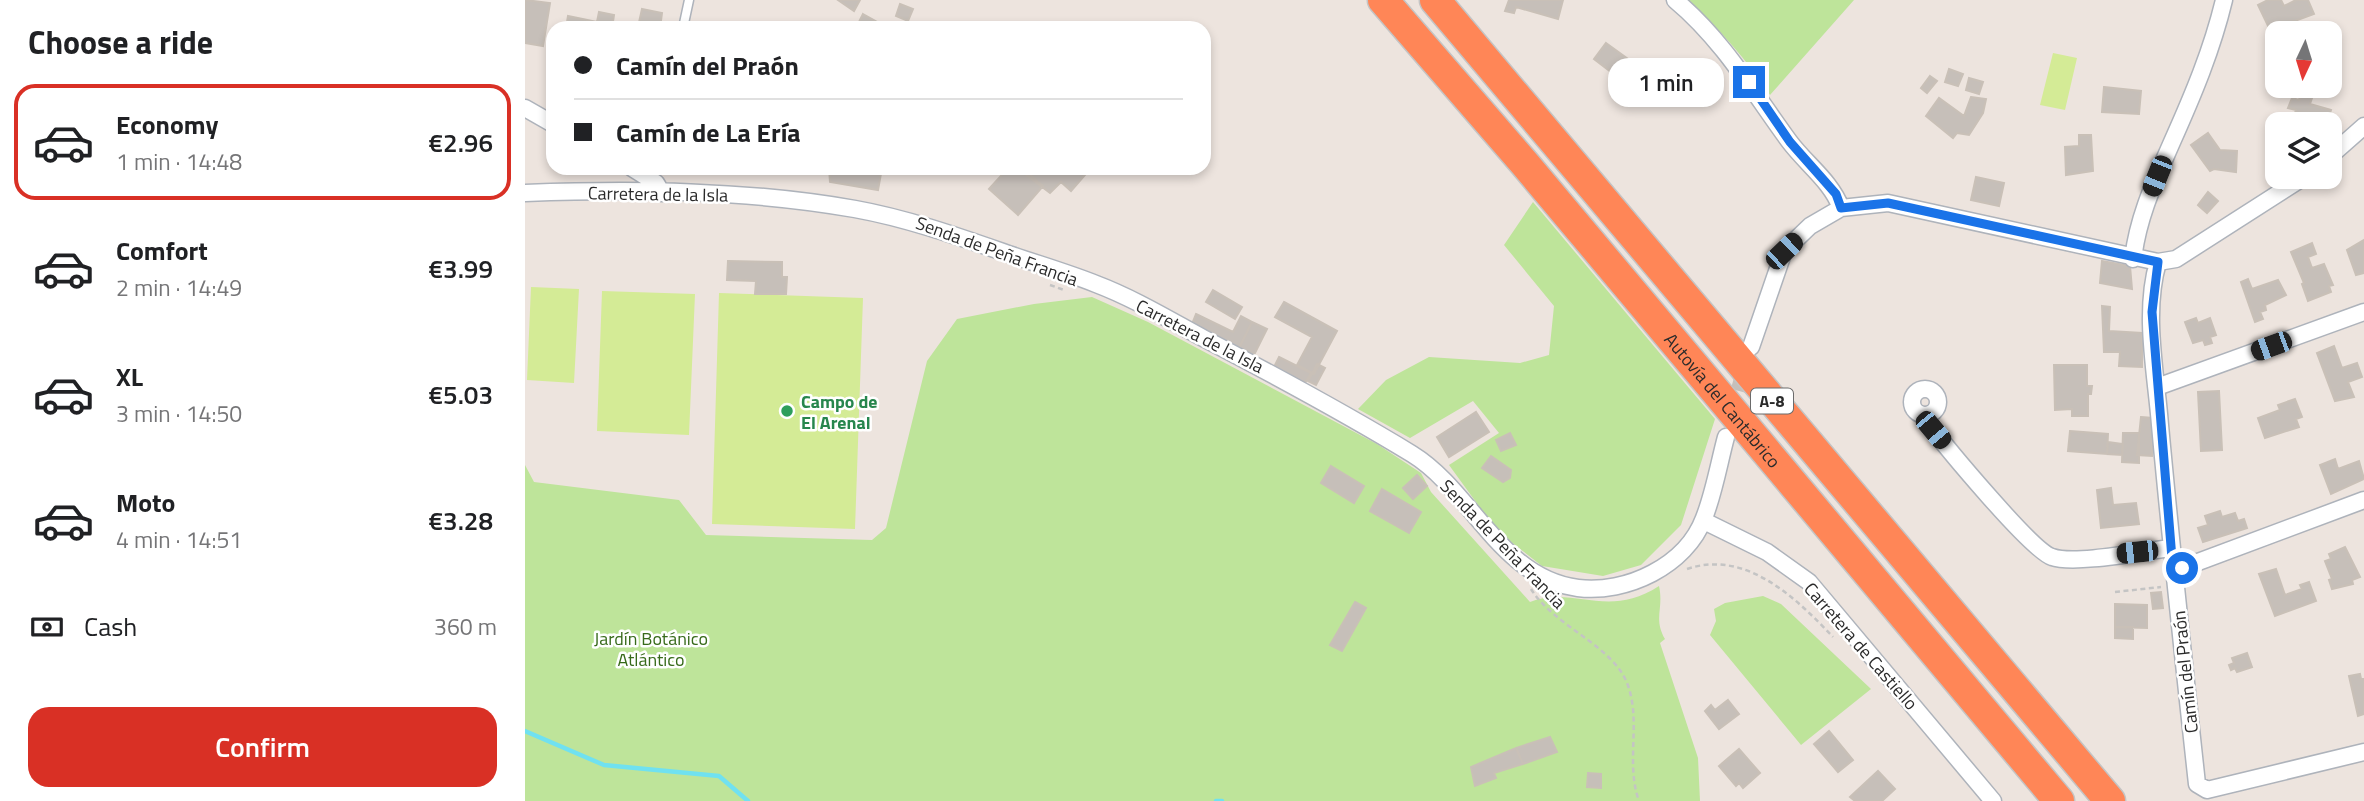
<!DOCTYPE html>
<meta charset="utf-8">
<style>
body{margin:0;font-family:"Titillium Web",sans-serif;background:#f6f6f6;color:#202124;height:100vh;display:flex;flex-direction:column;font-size:26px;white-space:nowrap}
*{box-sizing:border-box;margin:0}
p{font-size:23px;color:#757577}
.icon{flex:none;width:38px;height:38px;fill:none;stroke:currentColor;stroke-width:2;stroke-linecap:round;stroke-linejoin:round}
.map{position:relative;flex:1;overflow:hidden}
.details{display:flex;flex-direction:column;background:#fff;width:525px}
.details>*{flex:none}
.hud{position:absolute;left:21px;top:21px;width:665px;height:154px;border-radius:21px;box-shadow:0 4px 10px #0003;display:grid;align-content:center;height:154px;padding:0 28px;background:#fff}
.needle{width:46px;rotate:184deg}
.fabs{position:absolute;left:1740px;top:21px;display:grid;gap:14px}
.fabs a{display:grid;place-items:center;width:77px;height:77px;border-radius:14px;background:#fff;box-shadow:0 4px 10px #0003;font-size:35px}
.end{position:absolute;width:32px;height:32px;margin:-16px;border:9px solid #1a73e8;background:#fff;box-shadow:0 0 0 4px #fff}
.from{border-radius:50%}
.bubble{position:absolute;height:49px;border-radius:21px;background:#fff;box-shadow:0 4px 10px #0003;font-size:23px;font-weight:600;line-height:49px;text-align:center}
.car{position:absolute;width:21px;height:42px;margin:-21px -10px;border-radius:9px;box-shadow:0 0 5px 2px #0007;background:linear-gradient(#222 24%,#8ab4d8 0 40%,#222 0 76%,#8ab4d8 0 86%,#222 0)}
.hud b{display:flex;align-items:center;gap:24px;height:66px;font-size:26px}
.hud b+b{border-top:2px solid #e0e0e0}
.hud i{width:18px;height:18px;background:#202124}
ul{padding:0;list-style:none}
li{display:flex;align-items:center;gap:21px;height:116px;margin:0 14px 10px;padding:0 14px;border:4px solid transparent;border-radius:21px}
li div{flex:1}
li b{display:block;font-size:26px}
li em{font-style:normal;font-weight:600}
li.selected{border-color:#d93025}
li>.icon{width:63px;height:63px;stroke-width:1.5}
h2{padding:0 28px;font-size:32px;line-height:84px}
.pay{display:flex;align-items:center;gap:18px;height:77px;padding:0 28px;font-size:26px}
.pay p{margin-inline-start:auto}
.cta{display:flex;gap:14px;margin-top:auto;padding:14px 28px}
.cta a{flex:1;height:80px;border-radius:21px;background:#d93025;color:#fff;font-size:28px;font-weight:600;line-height:80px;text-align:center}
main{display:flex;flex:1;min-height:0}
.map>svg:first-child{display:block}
.green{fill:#bee49a}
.pitch{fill:#d4eb96}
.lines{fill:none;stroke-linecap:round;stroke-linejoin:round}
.stream{stroke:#70e1f0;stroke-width:4.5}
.building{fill:#c6bfb9;stroke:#c9c0b7;stroke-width:2}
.minor-tunnel{stroke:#c6bfba;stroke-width:16;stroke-dasharray:16 8;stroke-linecap:butt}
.service-casing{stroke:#aeb3bb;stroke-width:11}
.minor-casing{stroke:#aeb3bb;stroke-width:19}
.motorway-casing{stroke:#c4c4c4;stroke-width:33}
.path{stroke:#c4c4c4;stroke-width:2.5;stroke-dasharray:5 3.5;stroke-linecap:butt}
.service{stroke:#fff;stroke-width:8}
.minor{stroke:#fff;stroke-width:16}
.motorway{stroke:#ff8657;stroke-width:30}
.route{stroke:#1a73e8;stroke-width:9}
.leisure-dot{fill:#2e9e5b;stroke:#fff;stroke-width:2.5}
.labels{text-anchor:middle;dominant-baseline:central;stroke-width:5;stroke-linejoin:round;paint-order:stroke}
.shield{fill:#fff;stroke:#6b6b6b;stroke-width:2}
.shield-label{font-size:16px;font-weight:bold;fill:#2b2b2b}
.street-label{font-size:18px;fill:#2b2b2b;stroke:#fff}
.leisure-label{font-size:18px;font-weight:bold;fill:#27864d;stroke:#fff;text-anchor:start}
.park-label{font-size:18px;fill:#376a1a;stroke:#fff}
</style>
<main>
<section class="details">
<h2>Choose a ride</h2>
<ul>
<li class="selected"><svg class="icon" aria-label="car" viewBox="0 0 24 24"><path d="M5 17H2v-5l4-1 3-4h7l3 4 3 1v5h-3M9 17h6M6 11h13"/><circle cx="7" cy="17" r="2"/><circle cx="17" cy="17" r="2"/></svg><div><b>Economy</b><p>1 min · 14:48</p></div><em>€2.96</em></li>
<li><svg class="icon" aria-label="car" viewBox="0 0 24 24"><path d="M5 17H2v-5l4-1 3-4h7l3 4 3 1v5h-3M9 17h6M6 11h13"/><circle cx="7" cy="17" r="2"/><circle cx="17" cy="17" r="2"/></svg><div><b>Comfort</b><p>2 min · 14:49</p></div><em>€3.99</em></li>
<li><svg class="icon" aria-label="car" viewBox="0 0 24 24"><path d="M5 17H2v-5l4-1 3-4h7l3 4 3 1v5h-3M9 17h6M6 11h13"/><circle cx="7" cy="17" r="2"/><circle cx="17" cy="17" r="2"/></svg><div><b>XL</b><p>3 min · 14:50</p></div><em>€5.03</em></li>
<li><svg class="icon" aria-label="car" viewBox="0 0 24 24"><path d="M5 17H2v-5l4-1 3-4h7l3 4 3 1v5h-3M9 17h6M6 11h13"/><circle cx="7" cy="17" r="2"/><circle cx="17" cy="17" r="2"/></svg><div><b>Moto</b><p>4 min · 14:51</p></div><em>€3.28</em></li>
</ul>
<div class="pay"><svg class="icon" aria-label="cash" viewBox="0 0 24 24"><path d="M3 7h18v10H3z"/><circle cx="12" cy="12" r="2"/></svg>Cash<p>360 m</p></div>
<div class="cta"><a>Confirm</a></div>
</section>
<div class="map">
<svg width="1839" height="801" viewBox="0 0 1839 801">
<rect width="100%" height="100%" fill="#ede4de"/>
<path class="green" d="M1162 0H1329L1245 95C1222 60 1194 28 1162 0Z
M1008 202 1190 419 1156 525 1116 565 1078 576 1017 566 972 531 924 465 974 433 948 401 885 438 833 409 861 380 904 357 995 363 1024 355 1029 306 979 245Z
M567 297 623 322 852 444 896 473 906 492 1005 602C1049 585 1082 620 1134 586 1139 609 1128 618 1140 639L1135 643 1173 758 1175 801H0V465L9 482 154 500 181 535 347 540 361 528 402 361 432 319 509 304Z
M1238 596 1256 604 1346 689 1276 745 1185 635 1191 621 1189 609 1200 603Z"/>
<path class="pitch" d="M1528 53 1552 58 1540 110 1515 105Z
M6 287 54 289 49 383 2 380Z
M77 291 170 294 164 435 72 431Z
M194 293 338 298 330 529 187 524Z"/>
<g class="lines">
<path class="stream" d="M0 731 79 765 194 776 223 801
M691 801H697"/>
</g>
<path class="building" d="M0 0 25 3 18 46 0 43Z
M313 0H335L329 11Z
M984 0H1038L1033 19 991 7 989 13 980 11Z
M1743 0H1756L1759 6 1771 0H1783L1789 14 1745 30 1733 5Z
M375 4 388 9 383 21 371 16Z
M117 9 137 13 135 28H105L113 27Z
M74 12 89 15 87 28H41L43 16 72 22Z
M338 14 363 28H331Z
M1081 43 1103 59 1090 75 1069 59Z
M1424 69 1438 74 1433 86 1420 82Z
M1405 76 1412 81 1402 93 1396 88Z
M1444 78 1458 82 1454 94 1441 90Z
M1579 87 1616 91 1614 114 1577 112Z
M1777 91 1788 95 1785 104 1806 110 1802 123 1781 115 1778 124H1766L1771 110 1763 108 1767 98 1774 100Z
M1446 97 1461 99 1458 113 1444 135 1432 133 1428 138 1401 116 1414 98 1439 116Z
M1683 133 1695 150 1712 151 1711 172 1689 169 1685 171 1666 145Z
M1554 135H1566L1568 171 1541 175 1540 147 1554 146Z
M304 168H357L353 190 305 182Z
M483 168 503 173 518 186 493 215 464 189Z
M492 168H566L546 191 536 182 525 193Z
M1451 177 1479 183 1474 206 1446 200Z
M1683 192 1693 201 1682 213 1673 205Z
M1839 240V273L1831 275 1822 250Z
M1787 243 1791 254 1783 257 1787 268 1799 264 1808 285 1804 286 1806 292 1783 301 1777 284 1779 283 1766 252Z
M203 261 257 262V277H262L261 294H230L231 281 202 280Z
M1577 261 1605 266 1607 289 1575 283Z
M1723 279 1727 289 1753 280 1761 295 1740 305 1741 310 1735 312 1738 319 1730 322 1716 282Z
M688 290 717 307 710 319 681 302Z
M759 302 812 331 789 374 772 365 787 337 750 317Z
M1577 306 1585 307 1584 331 1617 333V367L1594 366 1595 352H1579Z
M671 314 708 332 716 316 727 322 714 348 667 324Z
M1671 318 1673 323 1685 318 1691 335 1685 337 1687 343 1680 345 1678 340 1668 343 1660 322Z
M727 322 742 329 729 355 714 348Z
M1809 346 1817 368 1832 363 1837 377 1823 382 1829 397 1810 401 1792 353Z
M754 357 786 373 780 383 749 367Z
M792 364 800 368 791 385 783 381Z
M1529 365H1562V386H1567L1566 394H1563V416H1547V409L1530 410Z
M1694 391 1697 450 1676 451 1673 392Z
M1770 399 1777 417 1771 419 1774 427 1740 438 1733 418 1755 410 1753 405Z
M951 412 964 432 924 457 912 437Z
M1616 417 1628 418 1627 456 1612 455Z
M1545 431 1583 434 1582 454 1543 451Z
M985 433 991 445 976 451 971 440Z
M1598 433H1614V463L1597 462Z
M1583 442 1598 444 1597 455 1582 454Z
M966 456 986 470 985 478 978 482 957 468Z
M1810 459 1813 469 1834 461 1839 479 1806 494 1795 465Z
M806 466 839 486 829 503 796 483Z
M892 475 902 486 888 499 878 488Z
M1586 488 1588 505 1611 503 1614 524 1576 528 1572 490Z
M857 489 896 512 884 533 845 511Z
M1695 511 1697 517 1710 513 1713 521 1719 519 1722 528 1678 542 1673 528 1683 525 1680 516Z
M1820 547 1835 577 1827 580 1828 584 1807 589 1804 580 1807 579 1800 561 1806 559 1804 554Z
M1751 569 1760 595 1777 589 1775 585 1784 582 1791 601 1750 616 1734 574Z
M1636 592 1638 608 1628 609 1626 593Z
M830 602 841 608 817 651 805 645Z
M1590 604 1622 605V628L1590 627Z
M1590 627H1608V639L1590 638Z
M1722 653 1727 667 1712 672 1710 668 1706 670 1704 665 1709 663 1707 658Z
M1835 674 1836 679H1839V714L1833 716 1824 676Z
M1203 700 1214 714 1194 729 1180 711 1186 705 1190 710Z
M1304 731 1328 760 1313 772 1289 744Z
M1025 737 1032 752 998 764 991 748Z
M991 748 998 764 969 773 971 778 950 786 946 767Z
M1214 749 1235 773 1218 788 1214 783 1211 786 1194 766Z
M1353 771 1370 789 1357 801H1330L1325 797Z
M1063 773 1076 774V788L1062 787Z"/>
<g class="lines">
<path class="minor-tunnel" d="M1207 414 1221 365"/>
<g class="service-casing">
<path id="service" d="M158 28 164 0"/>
</g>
<g class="minor-casing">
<path id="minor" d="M1150 0C1198 40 1228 92 1264 141 1281 164 1306 181 1316 208
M0 108 28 124
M1804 157 1839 126
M107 168 131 183 137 193
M0 193C109 189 223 190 330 209 380 218 429 235 478 252 509 263 541 272 571 284 608 298 643 319 678 338 749 375 818 412 887 454 947 491 975 578 1053 588 1101 594 1161 566 1179 518 1189 493 1194 463 1201 437
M1608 259C1613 216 1630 181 1647 142 1668 95 1687 50 1699 0
M1633 262C1618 313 1631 373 1635 425 1646 545 1659 665 1672 784L1682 790 1839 752
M1226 347 1259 251 1285 226 1316 208 1363 203 1633 262 1651 259 1779 177
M1632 387 1839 312
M1387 402a13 13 0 1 1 26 0a13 13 0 1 1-26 0Z
M1400 415 1403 423C1420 446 1507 551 1527 557 1550 565 1619 551 1646 548
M1179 521 1242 552 1284 582 1468 801
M1649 571 1839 500"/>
</g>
<g class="motorway-casing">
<g id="motorway">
<path id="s1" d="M858 0 1000 164 1534 801"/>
<path d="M910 0 1585 801"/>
</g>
</g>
<path class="path" d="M525 285 539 290
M1162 569C1221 549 1271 598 1308 637
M1006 589C1029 626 1087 645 1102 683 1117 721 1100 762 1114 801
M1590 592 1636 587"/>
<use href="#service" class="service"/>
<use href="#minor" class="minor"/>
<use href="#motorway" class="motorway"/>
</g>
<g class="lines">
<path class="route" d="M1224 82 1265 142 1311 194 1316 208 1363 203 1633 262 1627 312 1648 571 1657 568"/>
</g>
<circle class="leisure-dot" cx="262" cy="411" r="7"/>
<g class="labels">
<rect class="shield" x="1226" y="388.5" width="42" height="25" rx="5"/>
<g class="shield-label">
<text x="1247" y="401">A-8</text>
</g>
<g class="street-label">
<text transform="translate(133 194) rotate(1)">Carretera de la Isla</text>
<text transform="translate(472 251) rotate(20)">Senda de Peña Francia</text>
<text transform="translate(675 336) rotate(27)">Carretera de la Isla</text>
<text stroke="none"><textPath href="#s1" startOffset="525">Autovía del Cantábrico</textPath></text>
<text transform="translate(978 544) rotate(46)">Senda de Peña Francia</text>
<text transform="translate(1336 646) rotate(49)">Carretera de Castiello</text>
<text transform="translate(1660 672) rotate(-96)">Camín del Praón</text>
</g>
<g class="leisure-label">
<text x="276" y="401">Campo de<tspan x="276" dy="21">El Arenal</tspan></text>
</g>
<g class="park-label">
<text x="126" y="638">Jardín Botánico<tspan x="126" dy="21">Atlántico</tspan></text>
</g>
</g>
</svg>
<div class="fabs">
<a><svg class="needle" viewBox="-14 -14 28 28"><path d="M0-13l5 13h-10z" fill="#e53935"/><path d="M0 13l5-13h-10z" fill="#757577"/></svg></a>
<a><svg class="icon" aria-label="layers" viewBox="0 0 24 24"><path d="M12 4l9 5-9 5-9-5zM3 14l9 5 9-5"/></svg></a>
</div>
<i class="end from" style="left:1657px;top:568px"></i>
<i class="end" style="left:1224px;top:82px"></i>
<div class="bubble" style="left:1083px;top:58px;width:116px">1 min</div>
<i class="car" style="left:1632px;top:176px;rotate:202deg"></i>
<i class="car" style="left:1259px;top:251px;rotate:46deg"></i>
<i class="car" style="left:1746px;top:346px;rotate:250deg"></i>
<i class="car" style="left:1408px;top:430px;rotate:140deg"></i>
<i class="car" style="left:1612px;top:552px;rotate:264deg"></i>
<div class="hud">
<b><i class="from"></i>Camín del Praón</b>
<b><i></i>Camín de La Ería</b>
</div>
</div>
</main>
